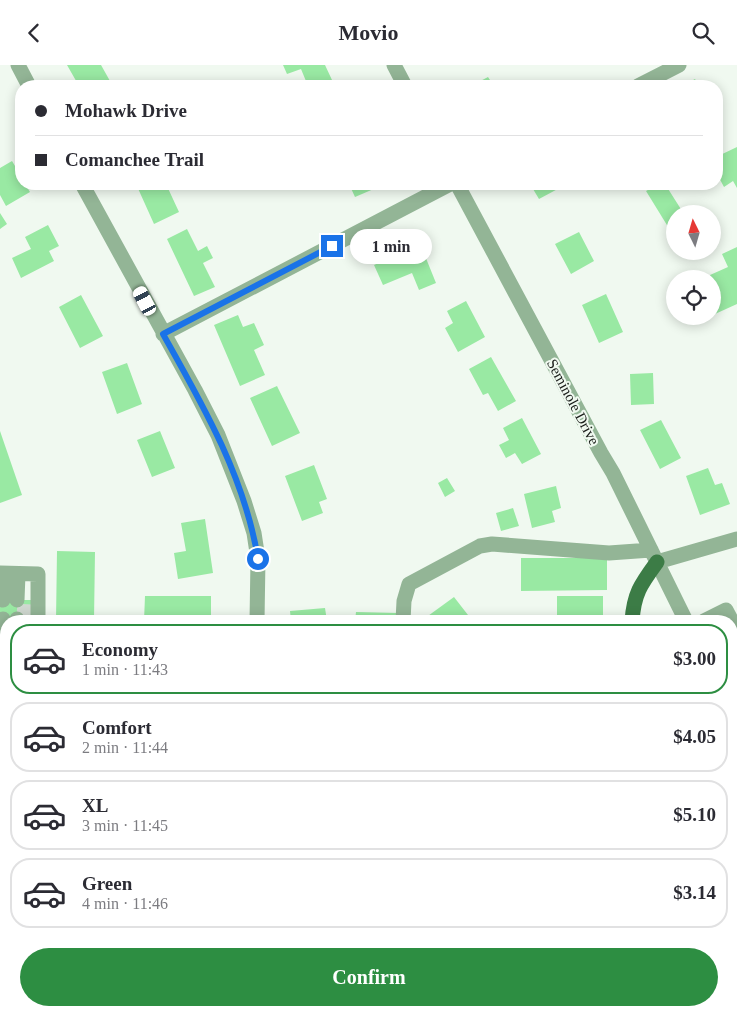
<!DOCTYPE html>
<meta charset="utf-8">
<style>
body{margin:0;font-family:Georgia,serif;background:#f7f7f7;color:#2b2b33;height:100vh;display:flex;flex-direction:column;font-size:19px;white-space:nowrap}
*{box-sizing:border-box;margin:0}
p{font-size:16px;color:#7c7c81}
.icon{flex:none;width:28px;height:28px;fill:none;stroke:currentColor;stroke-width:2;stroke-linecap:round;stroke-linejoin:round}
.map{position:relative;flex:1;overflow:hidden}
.sheet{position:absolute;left:0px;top:550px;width:738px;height:401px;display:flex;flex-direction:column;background:#fff;border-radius:20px 20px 0 0;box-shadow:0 2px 12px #0003}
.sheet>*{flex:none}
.hud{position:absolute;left:15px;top:15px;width:708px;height:110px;border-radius:20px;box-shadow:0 2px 12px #0003;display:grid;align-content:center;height:110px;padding:0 20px;background:#fff}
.needle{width:32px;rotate:355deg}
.tools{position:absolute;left:666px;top:140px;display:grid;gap:10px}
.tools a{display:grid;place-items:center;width:55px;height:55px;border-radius:50%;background:#fff;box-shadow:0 2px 12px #0003;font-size:25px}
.end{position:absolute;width:22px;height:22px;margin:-11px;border:6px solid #1a73e8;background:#fff;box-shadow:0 0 0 2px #fff}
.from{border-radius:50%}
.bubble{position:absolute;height:35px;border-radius:18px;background:#fff;box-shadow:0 2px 12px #0003;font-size:16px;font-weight:700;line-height:35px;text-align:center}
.car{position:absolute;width:15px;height:30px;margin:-15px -8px;border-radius:6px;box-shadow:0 0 4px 1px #0007;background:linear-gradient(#fff 24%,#345 0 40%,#fff 0 76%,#345 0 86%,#fff 0)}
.hud b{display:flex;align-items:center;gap:18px;height:48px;font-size:19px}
.hud b+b{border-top:1px solid #e1e1e2}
.hud i{width:12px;height:12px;background:#2b2b33}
ul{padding:9px 0 0;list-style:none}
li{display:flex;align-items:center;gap:15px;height:70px;margin:0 10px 8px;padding:0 10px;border:2px solid #e1e1e2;border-radius:20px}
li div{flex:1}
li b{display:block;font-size:19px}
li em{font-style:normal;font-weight:700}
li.selected{border-color:#2d8e42}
li>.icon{width:45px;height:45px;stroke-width:1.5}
.action{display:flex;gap:10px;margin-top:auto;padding:10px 20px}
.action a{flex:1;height:58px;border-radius:30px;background:#2d8e42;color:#fff;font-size:20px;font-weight:700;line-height:58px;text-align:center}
header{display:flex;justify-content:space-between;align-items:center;height:65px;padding:0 20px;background:#fff;font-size:22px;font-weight:700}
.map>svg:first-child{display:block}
.building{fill:#99e9a3}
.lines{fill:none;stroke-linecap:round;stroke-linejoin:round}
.minor-tunnel{stroke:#d0d8d0;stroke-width:15;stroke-dasharray:15 8;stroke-linecap:butt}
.minor{stroke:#93b596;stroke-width:15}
.major{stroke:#3c7c46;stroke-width:15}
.route{stroke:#1a73e8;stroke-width:6}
.labels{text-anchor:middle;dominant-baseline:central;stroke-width:4;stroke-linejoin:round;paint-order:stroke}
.street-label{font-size:15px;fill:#1a1d1a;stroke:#f0f9f0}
</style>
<header><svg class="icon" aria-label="back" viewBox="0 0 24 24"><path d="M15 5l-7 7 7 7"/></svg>Movio<svg class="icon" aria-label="search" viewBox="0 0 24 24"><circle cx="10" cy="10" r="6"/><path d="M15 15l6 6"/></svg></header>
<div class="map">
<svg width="737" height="951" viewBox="0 0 737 951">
<rect width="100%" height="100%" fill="#f0f9f0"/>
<path class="building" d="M67 0H101L110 16 101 21H79Z
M283 0H325L332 15 316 21H308L301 4 287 9Z
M488 12 494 21H471Z
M695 14 699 21H682Z
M737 82V123L733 116 724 122 716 107V92Z
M12 96 21 111V119H25L30 127 6 141 0 130V103Z
M136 119H166L179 147 154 159Z
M349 119H382L383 120 355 132Z
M530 119H567L539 134Z
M659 119H665L684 149H675V162L670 165 646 126Z
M0 148 7 159 0 164Z
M48 160 59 181 49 186 54 196 21 213 12 193 31 184 25 172Z
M187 164 198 186 207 181 213 193 203 198 215 222 194 231 167 174Z
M415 166 436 218 419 225 412 208 383 220 374 200 399 189 393 175Z
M579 167 594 196 571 209 555 179Z
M737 182V239L715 249 712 243V214H701L728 202 722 189Z
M606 229 623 267 599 278 582 240Z
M81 230 103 271 80 283 59 242Z
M466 236 485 272 458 287 445 263 453 258 447 246Z
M238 250 243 262 254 258 264 280 254 285 265 310 240 321 214 260Z
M491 292 516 336 498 346 488 328 483 330 469 304Z
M127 298 142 339 117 349 102 307Z
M653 308 654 339 631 340 630 309Z
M277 321 300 368 272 381 250 333Z
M522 353 541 389 522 399 515 388 506 393 499 380 509 375 503 363Z
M661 355 681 393 660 404 640 365Z
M0 366 22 430 0 438Z
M160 366 175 403 152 412 137 375Z
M314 400 327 434 319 437 323 448 302 456 285 411Z
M708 403 715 420 722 418 730 439 700 450 686 411Z
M447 413 455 426 445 432 438 418Z
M556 421 561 443 552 446 555 457 532 463 524 429Z
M513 443 519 461 501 466 496 448Z
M205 454 213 508 178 514 174 488 186 486 181 458Z
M57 486 95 487 94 555H56Z
M521 493H607V525L521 526Z
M145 531H211V556H144Z
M557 531H603V556H557Z
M454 532 468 550 460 556H421Z
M0 535H31V554H0Z
M325 543 327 556H291L290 546Z
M356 547 399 548V556H355Z
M0 772H6V828H0Z
M737 811V831L731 822V814Z
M0 906H6V945H64V951H0Z
M609 945H621L622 951H579V948Z
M648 945H689L690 951H649Z"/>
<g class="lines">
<path class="minor-tunnel" d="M24 554 25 535"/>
<path class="minor" d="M18 0 29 21
M394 0 405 21
M638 21 679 0
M82 119 195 325 218 370 244 436 254 468 258 494 257 556
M457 119 601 388 613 408 686 556
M163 269 450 119
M657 497 737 474
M0 508 38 509V556
M3 535 4 509
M17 535 18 509
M17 556V554
M403 556 404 536 409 519 480 481 492 479 609 488 651 485
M704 556 726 545 737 566
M1 638 3 554
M0 848 6 850
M731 890H737
M316 945V951
M459 945 461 951
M188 951 199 945
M487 951 497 948 498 945"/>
<path class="major" d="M632 556C634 528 641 519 657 497
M0 638H6
M731 646 737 657"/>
</g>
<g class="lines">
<path class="route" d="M258 494C245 413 203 340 163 269L332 181"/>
</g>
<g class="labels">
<g class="street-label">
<text transform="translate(573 337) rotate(62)">Seminole Drive</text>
</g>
</g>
</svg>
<div class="tools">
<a><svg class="needle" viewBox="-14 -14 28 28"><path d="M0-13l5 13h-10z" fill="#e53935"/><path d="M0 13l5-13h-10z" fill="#7c7c81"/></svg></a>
<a><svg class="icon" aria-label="locate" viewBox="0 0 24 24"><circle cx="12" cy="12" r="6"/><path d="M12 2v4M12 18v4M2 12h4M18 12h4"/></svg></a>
</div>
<i class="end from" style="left:258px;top:494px"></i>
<i class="end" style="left:332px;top:181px"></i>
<div class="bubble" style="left:350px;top:164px;width:82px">1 min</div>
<i class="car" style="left:145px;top:236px;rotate:332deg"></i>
<div class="hud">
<b><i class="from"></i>Mohawk Drive</b>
<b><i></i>Comanchee Trail</b>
</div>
<section class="sheet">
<ul>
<li class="selected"><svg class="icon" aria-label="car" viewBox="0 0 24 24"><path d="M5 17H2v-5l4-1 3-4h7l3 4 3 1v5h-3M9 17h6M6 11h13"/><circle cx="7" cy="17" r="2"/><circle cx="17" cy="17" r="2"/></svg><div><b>Economy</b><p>1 min · 11:43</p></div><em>$3.00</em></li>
<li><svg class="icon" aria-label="car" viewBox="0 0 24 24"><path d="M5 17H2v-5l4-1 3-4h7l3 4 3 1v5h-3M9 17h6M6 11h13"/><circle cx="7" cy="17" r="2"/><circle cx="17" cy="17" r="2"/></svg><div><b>Comfort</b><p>2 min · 11:44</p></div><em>$4.05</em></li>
<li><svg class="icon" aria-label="car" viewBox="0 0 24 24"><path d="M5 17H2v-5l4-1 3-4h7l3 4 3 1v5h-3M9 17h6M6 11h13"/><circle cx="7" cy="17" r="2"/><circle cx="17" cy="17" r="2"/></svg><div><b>XL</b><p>3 min · 11:45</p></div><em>$5.10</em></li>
<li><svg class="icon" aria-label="car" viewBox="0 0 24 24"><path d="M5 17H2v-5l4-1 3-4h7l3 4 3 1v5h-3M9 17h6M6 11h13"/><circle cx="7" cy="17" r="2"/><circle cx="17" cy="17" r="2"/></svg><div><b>Green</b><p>4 min · 11:46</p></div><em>$3.14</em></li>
</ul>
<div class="action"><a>Confirm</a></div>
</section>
</div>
